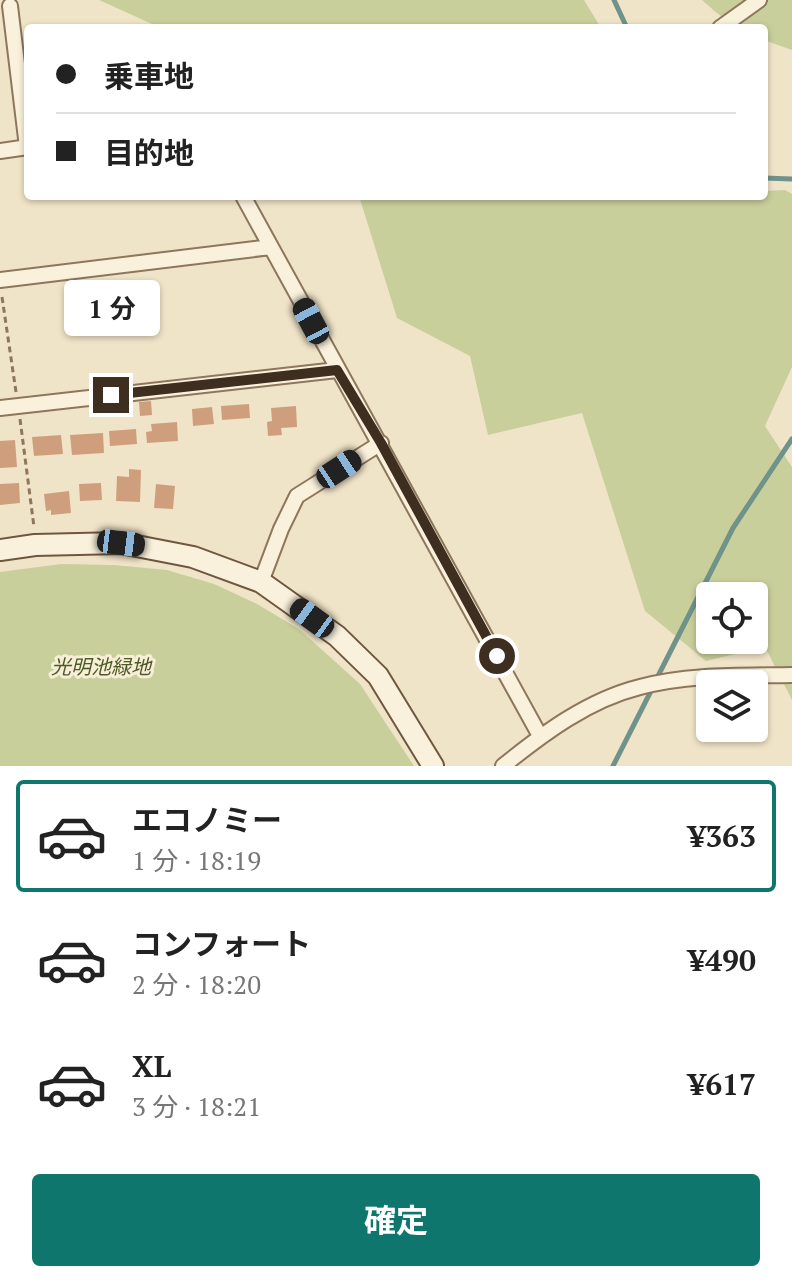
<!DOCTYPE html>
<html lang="ja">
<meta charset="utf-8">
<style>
body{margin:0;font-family:"PT Serif","Noto Sans JP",serif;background:#f6f6f6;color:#222;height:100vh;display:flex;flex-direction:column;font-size:30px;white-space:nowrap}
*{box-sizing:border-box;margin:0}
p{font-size:26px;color:#767676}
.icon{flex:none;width:44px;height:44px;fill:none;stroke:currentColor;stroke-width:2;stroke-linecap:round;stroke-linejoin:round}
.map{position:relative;height:766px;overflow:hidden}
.side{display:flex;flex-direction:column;background:#fff;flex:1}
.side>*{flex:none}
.guide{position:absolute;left:24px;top:24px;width:744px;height:176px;border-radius:8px;box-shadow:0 2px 6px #0004;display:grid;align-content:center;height:176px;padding:0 32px;background:#fff}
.fabs{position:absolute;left:696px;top:582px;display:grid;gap:16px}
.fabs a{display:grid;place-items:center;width:72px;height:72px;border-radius:8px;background:#fff;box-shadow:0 2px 6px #0004;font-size:40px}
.end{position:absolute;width:36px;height:36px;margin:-18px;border:10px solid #3d2e20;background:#fff;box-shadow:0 0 0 4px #fff}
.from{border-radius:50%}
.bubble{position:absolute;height:56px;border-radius:8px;background:#fff;box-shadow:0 2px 6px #0004;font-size:26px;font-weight:700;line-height:56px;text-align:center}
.car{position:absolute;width:24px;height:48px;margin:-24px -12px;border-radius:10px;box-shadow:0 0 6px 2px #0007;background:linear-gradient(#222 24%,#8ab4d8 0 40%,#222 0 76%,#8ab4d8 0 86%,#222 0)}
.guide b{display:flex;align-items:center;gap:28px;height:76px;font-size:30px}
.guide b+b{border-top:2px solid #e0e0e0}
.guide i{width:20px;height:20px;background:#222}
ul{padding:14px 0 0;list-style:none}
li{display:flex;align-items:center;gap:24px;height:112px;margin:0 16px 12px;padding:0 16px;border:4px solid transparent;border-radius:8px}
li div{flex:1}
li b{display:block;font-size:30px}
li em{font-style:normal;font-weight:700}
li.on{border-color:#0f766e}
li>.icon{width:72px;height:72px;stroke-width:1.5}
.action{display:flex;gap:16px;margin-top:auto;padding:16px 32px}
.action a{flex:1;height:92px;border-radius:8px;background:#0f766e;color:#fff;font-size:32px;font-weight:700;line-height:92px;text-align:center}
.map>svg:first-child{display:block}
.green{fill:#c9cf9b;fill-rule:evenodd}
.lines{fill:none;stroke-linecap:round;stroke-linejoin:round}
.stream{stroke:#6f938a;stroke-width:5}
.building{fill:#cf9f7d}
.street-casing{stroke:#8d765c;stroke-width:18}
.secondary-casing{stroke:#6f573f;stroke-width:24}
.path{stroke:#8d765c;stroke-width:3;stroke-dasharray:6 4;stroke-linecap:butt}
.street{stroke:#faf1dc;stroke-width:14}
.secondary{stroke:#faf1dc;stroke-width:20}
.route{stroke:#3d2e20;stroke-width:10}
.labels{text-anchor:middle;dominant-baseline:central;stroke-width:6;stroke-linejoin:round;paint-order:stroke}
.park-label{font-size:20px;font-style:italic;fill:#4d5a26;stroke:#f7eed8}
</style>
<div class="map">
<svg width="792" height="766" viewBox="0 0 792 766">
<rect width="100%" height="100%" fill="#f0e4c8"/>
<path class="green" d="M99 0H584L601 28H161Z
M702 0H792V50L764 40V28C732 28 726 21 702 0Z
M785 190 792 194V367L765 426 792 467V700L765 647 706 661 645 611 582 413 488 435 470 356 397 318 359 196H764V191ZM710 596H754V640H710Z
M61 564 114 565 167 570 214 584 257 604 299 629 360 684 414 766H0V572Z"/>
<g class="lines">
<path class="stream" d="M614 0 627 28
M764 178 792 179
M657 678 733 528 792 439
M613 766 653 687"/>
</g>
<path class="building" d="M151 401 152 415 140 416 139 402Z
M249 404 250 418 222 420 221 406Z
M296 406 297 427 281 428 282 435 268 436 267 422 272 421 271 408Z
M212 407 214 424 193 426 192 409Z
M177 422 178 441 147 443 146 432 152 431 151 424Z
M136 429 137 444 110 446 109 431Z
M103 433 104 453 72 455 70 435Z
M61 435 63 454 34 456 32 437Z
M15 440 17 467 0 468V441Z
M129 469 141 470 140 502 116 501 117 476 129 477Z
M19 483 20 503 0 505V484Z
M101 483 102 500 80 501 79 484Z
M156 484 175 486 173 509 154 508Z
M69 491 71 513 51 515V510L46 511 44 494Z"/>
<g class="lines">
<g class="street-casing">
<path id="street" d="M10 6 27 147
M720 28 759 0
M0 151 28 147
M243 196 540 736
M0 280 271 247
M0 408 337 370
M261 582 281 529 297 496 381 443
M503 766C544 733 588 700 640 687 689 674 742 676 792 675"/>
</g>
<g class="secondary-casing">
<path id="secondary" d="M0 550 35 545 121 543 193 557 261 582 337 636 378 676 433 766"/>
</g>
<path class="path" d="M2 297 16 392
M20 419 34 527"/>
<use href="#street" class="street"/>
<use href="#secondary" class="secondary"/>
</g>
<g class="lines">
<path class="route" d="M111 395 337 370 381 443 497 656"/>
</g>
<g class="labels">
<g class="park-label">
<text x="101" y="666">光明池緑地</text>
</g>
</g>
</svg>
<div class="fabs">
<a><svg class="icon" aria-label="locate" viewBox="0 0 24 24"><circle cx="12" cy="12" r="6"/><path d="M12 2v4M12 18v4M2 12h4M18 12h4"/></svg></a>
<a><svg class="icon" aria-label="layers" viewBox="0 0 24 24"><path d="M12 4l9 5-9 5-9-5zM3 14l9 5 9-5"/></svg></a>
</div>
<i class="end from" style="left:497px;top:656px"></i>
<i class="end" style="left:111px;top:395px"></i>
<div class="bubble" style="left:64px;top:280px;width:96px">1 分</div>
<i class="car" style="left:311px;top:321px;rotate:332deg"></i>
<i class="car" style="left:339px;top:469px;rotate:57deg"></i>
<i class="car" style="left:121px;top:543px;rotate:97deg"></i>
<i class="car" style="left:312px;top:618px;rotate:306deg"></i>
<div class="guide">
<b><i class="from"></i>乗車地</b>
<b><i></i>目的地</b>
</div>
</div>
<section class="side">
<ul>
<li class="on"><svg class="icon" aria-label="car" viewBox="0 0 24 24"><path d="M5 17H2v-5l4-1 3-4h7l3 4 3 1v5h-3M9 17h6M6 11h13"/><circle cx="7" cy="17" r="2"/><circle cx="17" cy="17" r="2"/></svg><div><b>エコノミー</b><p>1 分 · 18:19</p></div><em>¥363</em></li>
<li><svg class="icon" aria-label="car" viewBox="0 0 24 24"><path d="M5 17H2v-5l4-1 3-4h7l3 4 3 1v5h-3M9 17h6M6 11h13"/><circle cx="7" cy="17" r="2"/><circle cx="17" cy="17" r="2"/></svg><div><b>コンフォート</b><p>2 分 · 18:20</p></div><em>¥490</em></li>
<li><svg class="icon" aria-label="car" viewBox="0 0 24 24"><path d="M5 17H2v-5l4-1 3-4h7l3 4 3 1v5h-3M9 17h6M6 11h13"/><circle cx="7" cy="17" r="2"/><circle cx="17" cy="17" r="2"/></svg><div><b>XL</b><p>3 分 · 18:21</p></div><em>¥617</em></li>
</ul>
<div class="action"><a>確定</a></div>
</section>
